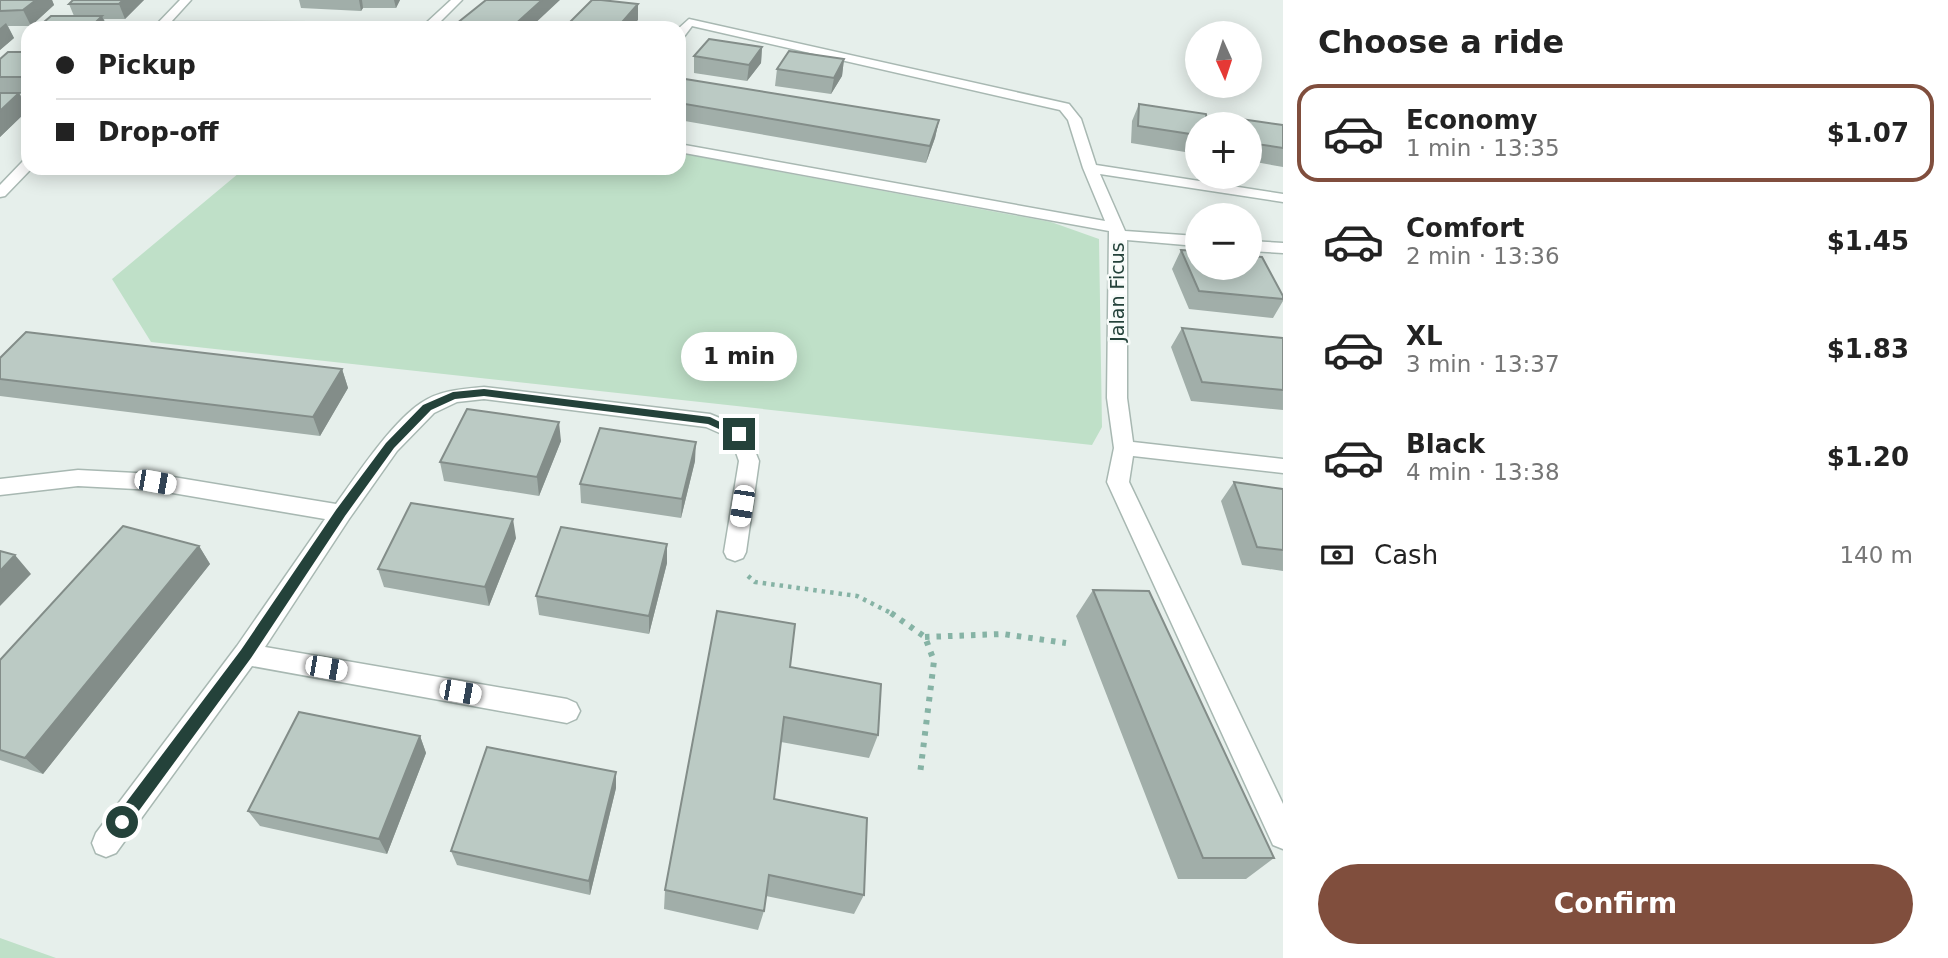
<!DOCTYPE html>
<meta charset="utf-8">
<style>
body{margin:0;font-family:"DejaVu Sans",sans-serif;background:#f6f6f6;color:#222;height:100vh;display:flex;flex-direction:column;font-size:26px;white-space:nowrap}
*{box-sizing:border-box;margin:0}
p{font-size:23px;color:#767676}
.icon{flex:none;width:38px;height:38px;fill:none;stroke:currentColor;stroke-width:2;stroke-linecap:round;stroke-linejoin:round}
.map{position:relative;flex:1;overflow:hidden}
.drawer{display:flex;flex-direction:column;background:#fff;width:665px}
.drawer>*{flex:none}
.hud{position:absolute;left:21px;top:21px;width:665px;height:154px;border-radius:21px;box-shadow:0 4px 18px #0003;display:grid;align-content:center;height:154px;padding:0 35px;background:#fff}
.needle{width:46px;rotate:177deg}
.fabs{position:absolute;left:1185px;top:21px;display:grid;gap:14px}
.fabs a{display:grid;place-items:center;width:77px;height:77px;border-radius:50%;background:#fff;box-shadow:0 4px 18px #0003;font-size:35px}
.end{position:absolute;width:32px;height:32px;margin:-16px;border:9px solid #24423a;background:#fff;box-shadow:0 0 0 4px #fff}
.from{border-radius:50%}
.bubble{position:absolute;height:49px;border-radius:24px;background:#fff;box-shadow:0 4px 18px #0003;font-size:23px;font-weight:600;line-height:49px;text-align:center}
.car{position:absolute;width:21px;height:42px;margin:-21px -10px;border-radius:9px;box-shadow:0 0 5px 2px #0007;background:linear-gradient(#fff 24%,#345 0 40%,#fff 0 76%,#345 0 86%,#fff 0)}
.hud b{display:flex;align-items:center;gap:24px;height:66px;font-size:26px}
.hud b+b{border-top:2px solid #e0e0e0}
.hud i{width:18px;height:18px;background:#222}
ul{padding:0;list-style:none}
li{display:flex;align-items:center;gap:21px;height:98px;margin:0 14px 10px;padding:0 21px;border:4px solid transparent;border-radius:21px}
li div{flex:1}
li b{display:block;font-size:26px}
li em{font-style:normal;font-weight:600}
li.current{border-color:#804e3d}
li>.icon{width:63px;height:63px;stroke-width:1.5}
h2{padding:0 35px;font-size:32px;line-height:84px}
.pay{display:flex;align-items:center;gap:18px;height:77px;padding:0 35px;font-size:26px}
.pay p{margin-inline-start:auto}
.button{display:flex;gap:14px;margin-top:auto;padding:14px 35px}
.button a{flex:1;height:80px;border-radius:42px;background:#804e3d;color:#fff;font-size:28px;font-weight:600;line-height:80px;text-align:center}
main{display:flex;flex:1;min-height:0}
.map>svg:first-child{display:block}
.green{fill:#bfe0c8}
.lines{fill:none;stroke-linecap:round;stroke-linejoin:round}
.street-casing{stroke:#a8b8b2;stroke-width:3}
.path-far1{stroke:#86b3a5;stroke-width:4.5;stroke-dasharray:3.5 5;stroke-linecap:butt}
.path{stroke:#86b3a5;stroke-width:6;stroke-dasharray:4.5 7;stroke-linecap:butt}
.street{fill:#fff;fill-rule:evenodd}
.wall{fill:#a1aea9}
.shaded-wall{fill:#838d89}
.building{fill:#bbcac4;stroke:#838d89;stroke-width:2}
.route{fill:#24423a}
.labels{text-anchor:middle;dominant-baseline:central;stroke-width:5;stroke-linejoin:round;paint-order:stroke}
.street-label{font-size:19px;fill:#24423a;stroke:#f7fbf9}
</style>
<main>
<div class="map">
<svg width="1283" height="958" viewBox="0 0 1283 958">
<rect width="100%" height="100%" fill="#e6efeb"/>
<path class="green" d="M679 153 1051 222 1099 239 1102 427 1092 445 151 342 112 279 245 168H679Z
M0 938 56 958H0Z"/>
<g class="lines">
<g class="street-casing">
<path id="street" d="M180 0H191L171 22 426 23 451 0H462L434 28H153Z
M689 19 1069 104 1081 119 1096 165 1283 194V202L1100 174 1125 231 1197 236V246L1127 240V398L1133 442 1283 459V473L1133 456 1129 482 1283 804V849L1273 845 1107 482 1114 448 1107 398 1109 231 679 152V144L1105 221 1083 168 1068 120 1060 110 692 26 683 38 679 39V28Z
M28 160V168H32L5 196 0 197V185L23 161Z
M1250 241 1283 243V253L1250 251Z
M484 387 710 414 746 429 759 461 746 552 743 558 735 561 727 558 724 552 739 461 731 438 706 427 484 399 457 402 434 413 397 451 349 519 265 647 567 699 576 703 580 711 576 719 567 723 252 666 116 853 106 857 96 853 92 843 96 833 237 646 325 519 155 490 78 486 0 495V479L78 470 155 474 336 504C357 475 391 423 421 403 440 390 462 389 484 387Z"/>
</g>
<path class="path-far1" d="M748 576 755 582 857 596 895 615"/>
<path class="path" d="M891 613 925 637 934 661 920 774
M925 637 1003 634 1066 643"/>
<use href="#street" class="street"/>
</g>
<path class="wall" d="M0 0H52L54 5 31 26H8L14 38 0 50Z
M73 0H144L125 19H104L107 28 74 16 69 4Z
M299 0H400L396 8H363L361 11 301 8Z
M762 47 761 63 747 81 694 73V56Z
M28 52V94H20L28 110 0 137V59Z
M844 59 842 76 831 94 775 86 777 69Z
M679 78 939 120 935 138 926 163 679 120Z
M1139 104 1197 124V154L1131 143 1132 121Z
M1234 118 1283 125V167L1250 161V124H1231Z
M131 168H233L230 173H170L168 170H132Z
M1181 250 1283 296V301L1273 318 1189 309 1172 269Z
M1182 328 1283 338V410L1191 401 1171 347Z
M0 358 342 369 348 388 320 436 0 396Z
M561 441 539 496 444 481 440 462Z
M695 461 681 518 581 503 580 484Z
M1234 482 1283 489V571L1242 565 1221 501Z
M516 538 489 606 384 587 378 569Z
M667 544V563L649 634 539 615 536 596Z
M199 546 210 564 43 774 0 760V660Z
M1093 590 1274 858 1246 879H1178L1076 616Z
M790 667 878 735 869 758 781 742 774 799 864 895 854 914 766 896 764 911 758 930 664 909 665 890Z
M420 736 426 753 387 854 260 826 248 811Z
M616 788 590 895 457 865 451 851Z"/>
<path class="shaded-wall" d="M36 0H52L54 5 31 26 23 10Z
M123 0H144L125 19 119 4Z
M359 0H362L363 8 361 11Z
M394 0H400L396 8Z
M542 0H560L530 28H511Z
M638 4V20L631 28H617Z
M102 16 107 28H90Z
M6 23 14 38 0 50V28Z
M762 47 761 63 747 81 749 65Z
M844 59 842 76 831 94 834 78Z
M19 93 28 110 0 137V111Z
M939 120 935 138 926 163 930 146Z
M342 369 348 388 320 436 313 417Z
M559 422 561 441 539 496 537 477Z
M696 442 695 461 681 518 682 499Z
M513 519 516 538 489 606 485 587Z
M667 544V563L649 634V616Z
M199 546 210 564 43 774 25 758Z
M15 555 31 574 0 606V571Z
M420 736 426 753 387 854 379 839Z
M616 772V788L590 895 589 881Z"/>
<path class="building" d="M0 0H36L23 10 0 11Z
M73 0H123L119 4H69Z
M486 0H542L511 28H451Z
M592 0H601L638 4 617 28H564Z
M51 16H102L90 28H37Z
M709 39 762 47 749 65 694 56Z
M789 51 844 59 834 78 777 69Z
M8 52H28V77H0V59Z
M679 78 939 120 930 146 679 103Z
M0 93H19L0 111Z
M1139 104 1206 114 1207 124H1197V135L1138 126Z
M1234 118 1283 125V148L1250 143V124H1235Z
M1181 250 1197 251V268H1250V256L1262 257 1283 296V299L1199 291Z
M1182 328 1283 338V390L1202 382Z
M26 332 342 369 313 417 0 379V358Z
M467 409 559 422 537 477 440 462Z
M600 428 696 442 682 499 580 484Z
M1234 482 1283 489V550L1257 547Z
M411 503 513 519 485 587 378 569Z
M123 526 199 546 25 758 0 750V660Z
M561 527 667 544 649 616 536 596Z
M0 551 15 555 0 571Z
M1093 590 1149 591 1274 858H1203Z
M717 611 795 624 790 667 881 684 878 735 784 717 774 799 867 818 864 895 769 875 764 911 665 890Z
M299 712 420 736 379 839 248 811Z
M487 747 616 772 589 881 451 851Z"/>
<path class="route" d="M484 389 710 417 744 434 739 438 708 424 484 396 455 399 431 410 394 448 345 516 251 658 127 827 122 829 116 827 114 822 116 816 241 650 336 510 386 443 423 405 453 392Z"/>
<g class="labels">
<g class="street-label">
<text transform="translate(1117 292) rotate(-90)">Jalan Ficus</text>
</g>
</g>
</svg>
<div class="fabs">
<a><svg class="needle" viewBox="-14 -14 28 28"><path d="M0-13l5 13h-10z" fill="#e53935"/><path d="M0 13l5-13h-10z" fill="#767676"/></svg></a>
<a>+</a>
<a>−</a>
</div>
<i class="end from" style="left:122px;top:822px"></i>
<i class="end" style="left:739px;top:434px"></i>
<div class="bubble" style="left:681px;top:332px;width:116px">1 min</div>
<i class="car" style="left:155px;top:482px;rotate:100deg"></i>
<i class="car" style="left:742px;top:506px;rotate:189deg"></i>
<i class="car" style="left:326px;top:668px;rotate:100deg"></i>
<i class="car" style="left:460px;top:692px;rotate:100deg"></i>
<div class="hud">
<b><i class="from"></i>Pickup</b>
<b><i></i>Drop-off</b>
</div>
</div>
<section class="drawer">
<h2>Choose a ride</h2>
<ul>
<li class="current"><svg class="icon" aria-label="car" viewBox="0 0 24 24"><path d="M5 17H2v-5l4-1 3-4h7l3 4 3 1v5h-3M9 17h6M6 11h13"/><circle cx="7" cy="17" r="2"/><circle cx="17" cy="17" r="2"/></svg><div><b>Economy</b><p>1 min · 13:35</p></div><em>$1.07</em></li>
<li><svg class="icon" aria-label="car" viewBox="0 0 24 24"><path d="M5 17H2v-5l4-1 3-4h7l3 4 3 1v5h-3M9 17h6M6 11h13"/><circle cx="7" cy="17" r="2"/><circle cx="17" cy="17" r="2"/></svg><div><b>Comfort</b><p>2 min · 13:36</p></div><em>$1.45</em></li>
<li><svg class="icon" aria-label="car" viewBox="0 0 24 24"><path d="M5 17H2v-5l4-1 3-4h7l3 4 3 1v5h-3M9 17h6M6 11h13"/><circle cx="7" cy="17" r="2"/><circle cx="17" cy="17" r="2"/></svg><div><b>XL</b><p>3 min · 13:37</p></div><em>$1.83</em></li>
<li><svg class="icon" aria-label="car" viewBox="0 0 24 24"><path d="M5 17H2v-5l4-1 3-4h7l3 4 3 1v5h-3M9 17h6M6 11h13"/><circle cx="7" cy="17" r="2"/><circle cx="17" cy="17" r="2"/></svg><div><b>Black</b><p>4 min · 13:38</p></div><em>$1.20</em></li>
</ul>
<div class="pay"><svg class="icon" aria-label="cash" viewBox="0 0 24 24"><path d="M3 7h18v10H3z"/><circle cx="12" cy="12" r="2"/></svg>Cash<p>140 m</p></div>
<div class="button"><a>Confirm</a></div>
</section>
</main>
